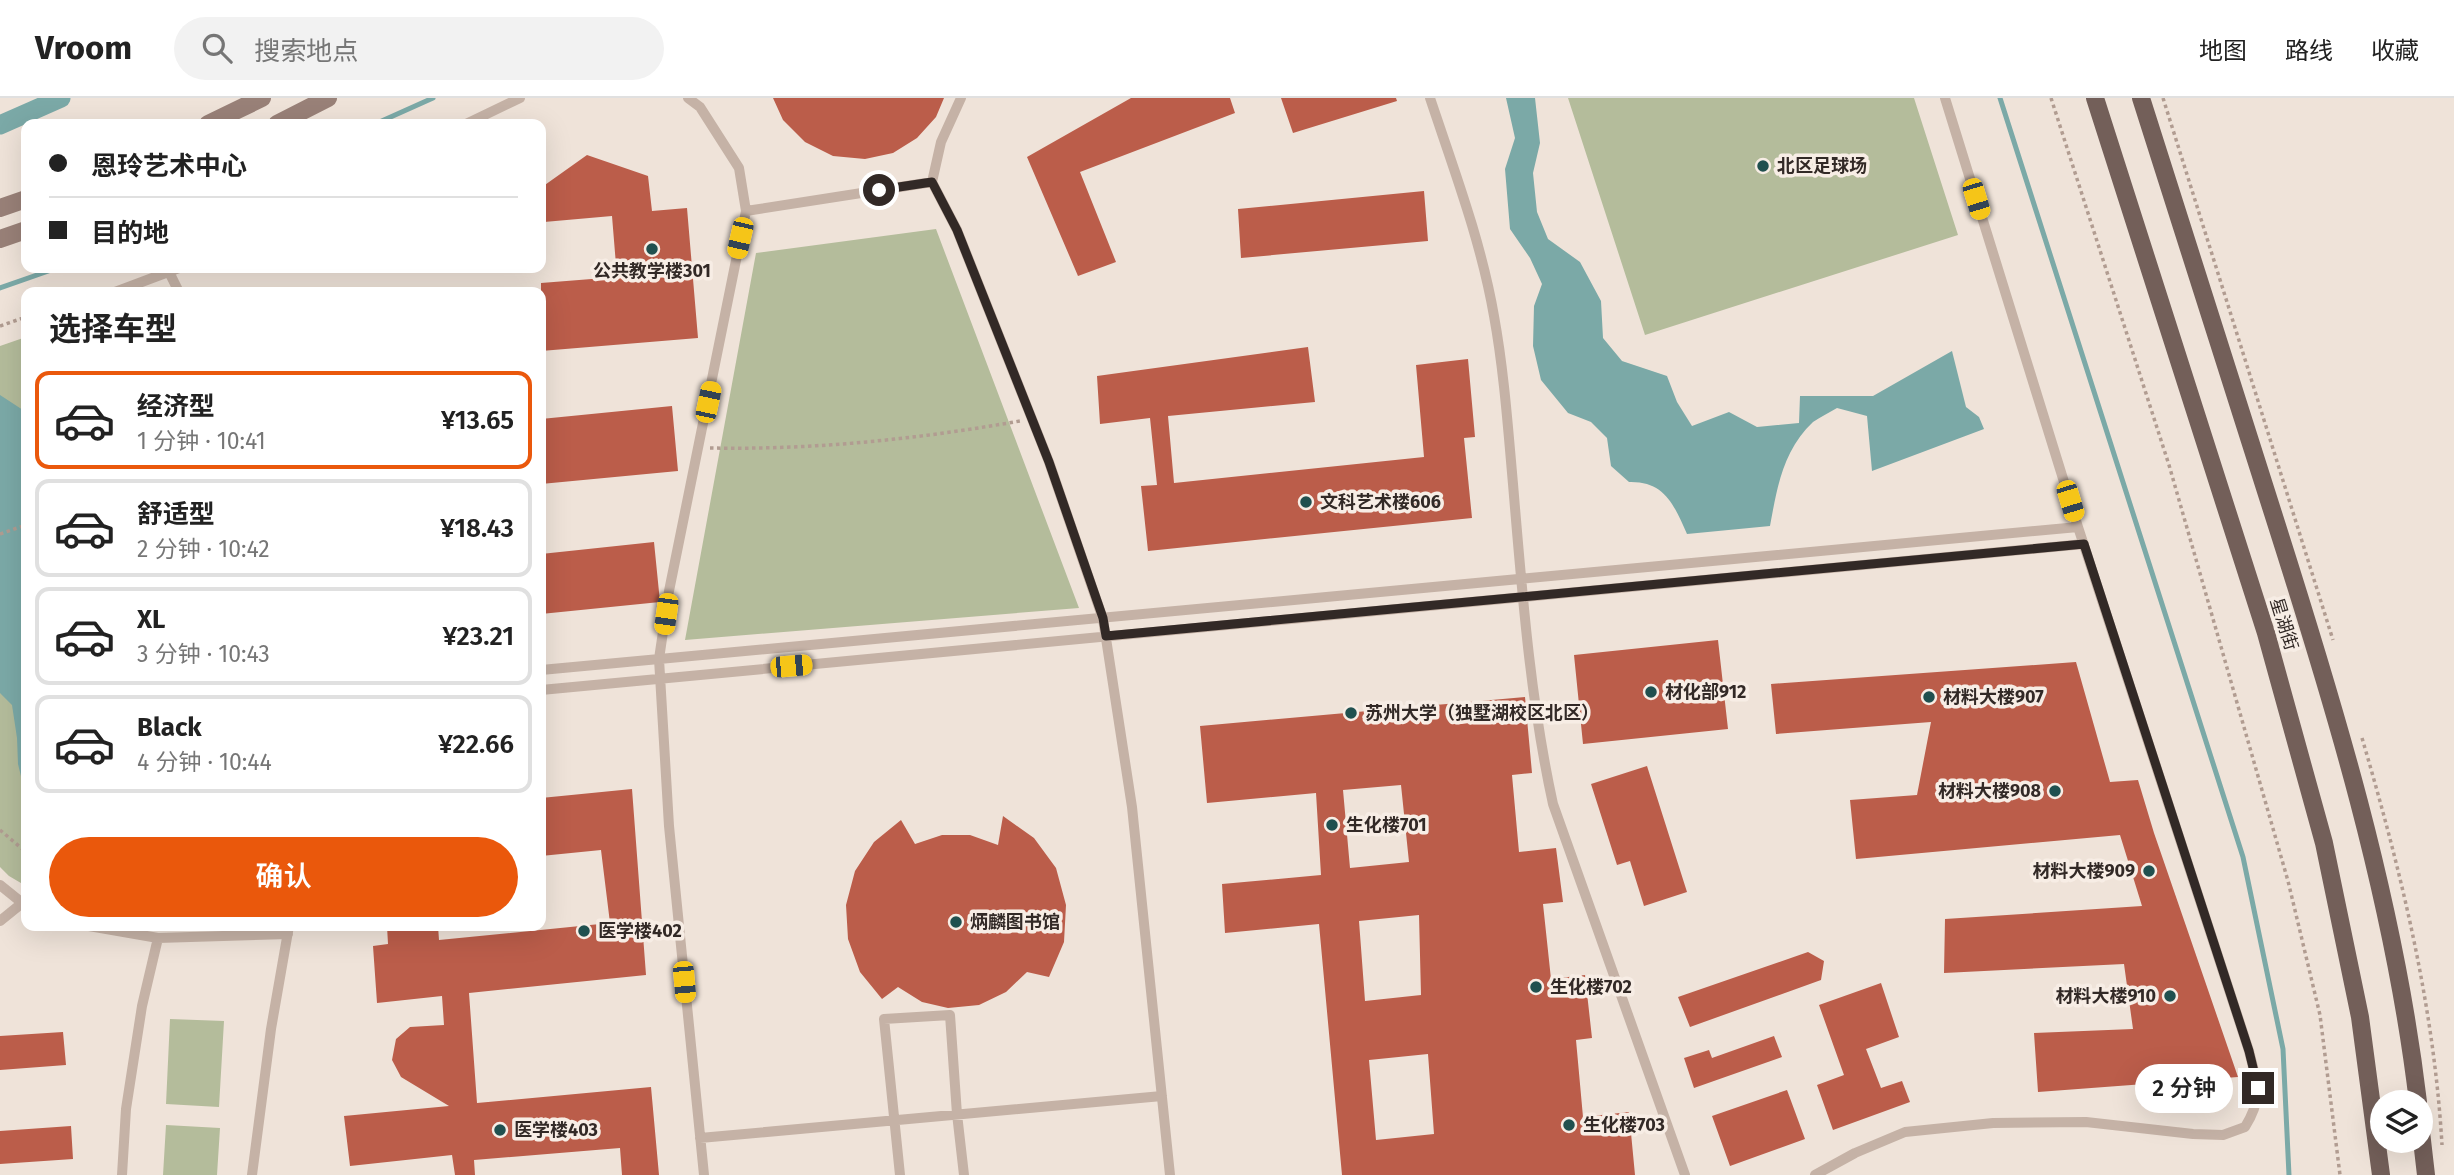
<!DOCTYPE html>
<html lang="zh">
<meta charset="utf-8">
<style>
body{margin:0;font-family:"Fira Sans","Noto Sans SC",sans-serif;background:#f2f2f2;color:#222;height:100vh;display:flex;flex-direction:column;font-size:26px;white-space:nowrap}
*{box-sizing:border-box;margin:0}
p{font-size:23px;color:#767676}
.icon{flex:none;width:38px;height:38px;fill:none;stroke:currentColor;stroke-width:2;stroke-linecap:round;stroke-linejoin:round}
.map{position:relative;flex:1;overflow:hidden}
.side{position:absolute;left:21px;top:189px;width:525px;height:644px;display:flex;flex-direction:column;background:#fff;border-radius:14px;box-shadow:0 7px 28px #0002}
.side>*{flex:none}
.banner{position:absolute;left:21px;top:21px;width:525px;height:154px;border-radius:14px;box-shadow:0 7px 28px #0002;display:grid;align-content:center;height:154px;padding:0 28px;background:#fff}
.buttons{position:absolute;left:2370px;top:992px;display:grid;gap:14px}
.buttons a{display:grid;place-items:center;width:63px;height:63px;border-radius:50%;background:#fff;box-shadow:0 7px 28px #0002;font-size:35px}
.end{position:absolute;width:32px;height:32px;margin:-16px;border:9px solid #322926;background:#fff;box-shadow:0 0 0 4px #fff}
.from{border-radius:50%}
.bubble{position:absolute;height:49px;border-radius:24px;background:#fff;box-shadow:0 7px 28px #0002;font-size:23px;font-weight:600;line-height:49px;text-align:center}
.car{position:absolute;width:21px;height:42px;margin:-21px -10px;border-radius:9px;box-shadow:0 0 5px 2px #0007;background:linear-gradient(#f5c518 24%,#345 0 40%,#f5c518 0 76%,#345 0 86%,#f5c518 0)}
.banner b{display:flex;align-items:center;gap:24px;height:66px;font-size:26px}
.banner b+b{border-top:2px solid #e0e0e0}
.banner i{width:18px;height:18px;background:#222}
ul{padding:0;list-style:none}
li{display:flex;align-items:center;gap:21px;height:98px;margin:0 14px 10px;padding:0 14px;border:4px solid #e0e0e0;border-radius:14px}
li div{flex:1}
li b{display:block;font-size:26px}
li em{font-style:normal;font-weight:600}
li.selected{border-color:#ea580c}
li>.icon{width:63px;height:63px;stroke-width:1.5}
h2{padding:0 28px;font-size:32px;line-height:84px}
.button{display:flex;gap:14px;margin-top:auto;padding:14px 28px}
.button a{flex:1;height:80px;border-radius:42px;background:#ea580c;color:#fff;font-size:28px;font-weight:600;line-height:80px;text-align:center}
header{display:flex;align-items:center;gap:42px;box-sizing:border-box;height:98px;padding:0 35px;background:#fff;border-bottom:2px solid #e0e0e0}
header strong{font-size:33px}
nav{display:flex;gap:38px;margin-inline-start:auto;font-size:24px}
.search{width:490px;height:63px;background:#f2f2f2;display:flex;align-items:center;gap:18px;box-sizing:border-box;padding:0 24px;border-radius:38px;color:#767676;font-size:26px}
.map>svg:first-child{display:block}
.green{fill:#b4bc9b}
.water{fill:#7ba9a7}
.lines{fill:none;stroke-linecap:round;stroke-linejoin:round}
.stream{stroke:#7ba9a7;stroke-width:5}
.canal{stroke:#7ba9a7;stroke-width:19}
.building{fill:#bb5d4a;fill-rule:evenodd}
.path{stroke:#b19c91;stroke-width:3.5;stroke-dasharray:3.5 3.5;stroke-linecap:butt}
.service{stroke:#c5b2a6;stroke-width:10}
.secondary{stroke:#998178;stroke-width:18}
.primary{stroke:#735f59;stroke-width:18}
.route{stroke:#322926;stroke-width:9}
.poi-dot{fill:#20504f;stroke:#f7ede5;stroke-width:2.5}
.labels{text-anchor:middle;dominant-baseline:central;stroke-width:7;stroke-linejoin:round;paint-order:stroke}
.poi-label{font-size:18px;font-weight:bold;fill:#322926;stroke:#f7ede5;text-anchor:start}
.street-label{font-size:18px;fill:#322926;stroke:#f7ede5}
</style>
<header>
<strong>Vroom</strong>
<div class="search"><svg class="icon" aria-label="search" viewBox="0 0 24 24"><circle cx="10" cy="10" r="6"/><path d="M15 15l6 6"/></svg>搜索地点</div>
<nav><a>地图</a><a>路线</a><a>收藏</a></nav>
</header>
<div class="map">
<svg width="2454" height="1077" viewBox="0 0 2454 1077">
<rect width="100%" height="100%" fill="#efe3d9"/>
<path class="green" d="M1568 0H1914L1958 137 1645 237Z
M936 131 1079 510 685 542 756 155Z
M26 239V788L9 778 0 769V248Z
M170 921 224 923 219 1009 166 1006Z
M166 1027 220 1030 217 1077H163Z"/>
<path class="water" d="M1506 0H1535L1540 45 1533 75 1537 114 1548 141 1580 164 1601 203 1603 240 1622 263 1667 278 1677 304 1692 328 1729 314 1757 329 1799 325 1800 298H1873L1952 253 1966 309 1979 319 1984 331 1872 373 1867 318 1837 310C1829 315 1820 319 1813 324 1783 352 1777 390 1770 428L1687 436C1674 407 1665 383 1629 384L1611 368 1607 340 1591 324 1568 315 1541 282 1533 248 1534 208 1542 186 1530 160 1510 131 1505 71 1515 40Z
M0 297 26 314V699L18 666 17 640 12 607 0 595Z"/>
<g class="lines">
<path class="stream" d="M2000 0 2243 759 2283 951 2289 1077
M375 26 433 0
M0 190 57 170"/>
<path class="canal" d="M0 27 61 0"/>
</g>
<path class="building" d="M773 0H944L936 19 917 40 893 55 865 61 833 58 805 44 783 22Z
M1131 0H1230L1235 15 1080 74 1116 164 1078 178 1027 59Z
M1281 0H1396L1397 3 1293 35Z
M587 57 648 78 652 113 687 110 698 240 541 253V185L617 179 612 118 544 124 542 89Z
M1424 93 1428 143 1241 160 1238 111Z
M1308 249 1315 304 1168 318 1174 385 1424 359 1416 267 1468 261 1475 339 1464 340 1472 420 1148 453 1141 388 1157 387 1150 320 1100 326 1097 278Z
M672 308 678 373 541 386V321Z
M654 444 660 504 541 516V456Z
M1718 542 1728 631 1583 646 1574 557Z
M2076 564 2110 684 2138 682 2154 735 2238 979 2038 994 2034 935 2133 931 2124 866 1944 875 1945 821 2142 808 2120 737 1856 761 1850 702 1917 697 1931 624 1776 636 1771 586Z
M1525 599 1532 675 1512 677 1519 754 1556 750 1563 804 1543 806 1551 881 1585 877 1592 940 1576 942 1583 1019 1629 1014 1635 1077H1342L1319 826 1225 835 1222 786 1321 777 1316 695 1207 705 1200 628ZM1401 687 1409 764 1350 770 1343 692ZM1419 817 1421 897 1365 903 1359 823ZM1428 956 1434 1036 1376 1042 1369 962Z
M1647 668 1687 794 1644 808 1630 763 1617 767 1591 686Z
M632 691 646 877 469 895 477 1005 651 989 659 1077H622L620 1050 474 1062 475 1077H455L452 1057 350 1068 344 1018 449 1008 401 979 392 962 396 941 410 929 444 927 442 898 377 905 373 848 388 846 387 828H438L439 842 610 825 601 752 541 758V700Z
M1003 718 1034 740 1056 770 1066 807 1064 844 1049 879 1027 874 1006 894 979 907 948 910 922 904 898 889 882 901 860 874 848 841 846 807 855 773 874 744 901 722 915 746 942 737H970L998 747Z
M1808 854 1824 863 1821 882 1690 929 1678 899Z
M1881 885 1899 939 1866 951 1881 990 1902 983 1910 1004 1833 1032 1817 987 1844 977 1819 907Z
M63 934 66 967 0 972V938Z
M1774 938 1782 959 1694 990 1684 960 1709 952 1712 960Z
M1787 992 1805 1041 1730 1068 1712 1018Z
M71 1028 73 1061 0 1066V1033Z"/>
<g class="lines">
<path class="path" d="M2051 0 2169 367 2288 783 2320 917 2340 1077
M2163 0 2333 542
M0 228 26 219
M710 350C814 352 918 341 1020 323
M0 436 26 427
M2362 640C2401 773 2434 908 2442 1047
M0 732 26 754"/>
<path class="service" d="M688 0 700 9 739 70 746 113 932 84 941 44 961 0
M1430 0C1454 72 1481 143 1494 218 1504 273 1508 330 1513 386 1522 493 1530 601 1553 706L1685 1077
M466 26 520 0
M932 84 957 132 1049 364 1103 521 1132 709 1170 1077
M169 174 179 194
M115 194 179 170
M541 572 2078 429
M541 592 2084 446
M0 787 26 808
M0 823 21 806
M89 828 158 840 288 836
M700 1040 1162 998
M122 1077 126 1011 142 908 158 840
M252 1077 271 931 289 828
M704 1077 669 728 659 561 669 493 746 113
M900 1077 884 921 950 917 957 1016 964 1077
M1815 1077 1855 1055 1905 1034 1993 1025 2086 1024 2193 1036 2223 1037 2245 1029C2264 998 2257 986 2249 953L2078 429 1945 0"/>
<path class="secondary" d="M208 26 262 0
M277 26 328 0
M0 110 26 101
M0 141 26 132"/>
<path class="primary" d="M2095 0 2266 535 2324 745 2360 919 2381 1077
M2141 0C2184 136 2228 272 2271 409 2333 603 2394 801 2418 1004
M2420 1025 2426 1077"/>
</g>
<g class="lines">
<path class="route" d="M879 92 932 84 957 132 1049 364 1103 520 1106 538 2084 446 2249 953 2258 990"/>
</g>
<g class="poi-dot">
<circle cx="1763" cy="68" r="7"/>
<circle cx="652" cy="151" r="7"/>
<circle cx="1306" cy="404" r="7"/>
<circle cx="1651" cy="594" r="7"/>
<circle cx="1929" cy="599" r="7"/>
<circle cx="1351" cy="615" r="7"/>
<circle cx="2055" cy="693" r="7"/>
<circle cx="1332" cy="727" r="7"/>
<circle cx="2149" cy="773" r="7"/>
<circle cx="956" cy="824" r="7"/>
<circle cx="584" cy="833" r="7"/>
<circle cx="1536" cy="889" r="7"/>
<circle cx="2170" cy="898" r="7"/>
<circle cx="1569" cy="1027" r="7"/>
<circle cx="500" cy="1032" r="7"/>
</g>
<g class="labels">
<g class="poi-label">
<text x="1777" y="68">北区足球场</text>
<text x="652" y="173" text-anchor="middle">公共教学楼301</text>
<text x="1320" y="404">文科艺术楼606</text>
<text x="1665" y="594">材化部912</text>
<text x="1943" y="599">材料大楼907</text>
<text x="1365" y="615">苏州大学（独墅湖校区北区）</text>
<text x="2041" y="693" text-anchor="end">材料大楼908</text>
<text x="1346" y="727">生化楼701</text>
<text x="2135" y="773" text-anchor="end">材料大楼909</text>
<text x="970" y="824">炳麟图书馆</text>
<text x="598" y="833">医学楼402</text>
<text x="1550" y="889">生化楼702</text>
<text x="2156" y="898" text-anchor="end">材料大楼910</text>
<text x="1583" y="1027">生化楼703</text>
<text x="514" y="1032">医学楼403</text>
</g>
<g class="street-label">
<text transform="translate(2284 526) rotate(73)">星湖街</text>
</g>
</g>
</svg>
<div class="buttons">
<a><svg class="icon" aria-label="layers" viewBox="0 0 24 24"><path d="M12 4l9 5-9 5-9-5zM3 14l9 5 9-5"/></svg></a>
</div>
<i class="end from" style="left:879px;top:92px"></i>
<i class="end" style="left:2258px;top:990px"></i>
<div class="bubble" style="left:2135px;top:966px;width:98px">2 分钟</div>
<i class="car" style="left:1976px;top:101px;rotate:163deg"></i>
<i class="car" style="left:740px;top:140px;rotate:193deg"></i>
<i class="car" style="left:708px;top:304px;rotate:12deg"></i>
<i class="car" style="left:2070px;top:403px;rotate:163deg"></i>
<i class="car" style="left:666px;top:516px;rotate:188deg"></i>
<i class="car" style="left:791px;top:568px;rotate:85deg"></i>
<i class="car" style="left:684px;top:884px;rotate:175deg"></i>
<div class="banner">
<b><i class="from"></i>恩玲艺术中心</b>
<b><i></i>目的地</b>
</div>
<section class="side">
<h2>选择车型</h2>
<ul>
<li class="selected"><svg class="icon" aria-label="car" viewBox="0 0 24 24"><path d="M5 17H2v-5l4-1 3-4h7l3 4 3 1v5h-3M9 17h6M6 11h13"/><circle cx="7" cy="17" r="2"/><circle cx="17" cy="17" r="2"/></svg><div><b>经济型</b><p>1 分钟 · 10:41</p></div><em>¥13.65</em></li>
<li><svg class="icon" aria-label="car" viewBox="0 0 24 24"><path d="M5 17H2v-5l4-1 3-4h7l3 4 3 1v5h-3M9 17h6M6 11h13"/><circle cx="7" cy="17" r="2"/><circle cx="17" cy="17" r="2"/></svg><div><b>舒适型</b><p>2 分钟 · 10:42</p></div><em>¥18.43</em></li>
<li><svg class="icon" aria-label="car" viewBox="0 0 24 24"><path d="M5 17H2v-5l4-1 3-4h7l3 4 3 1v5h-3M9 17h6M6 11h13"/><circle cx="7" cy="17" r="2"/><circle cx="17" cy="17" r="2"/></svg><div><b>XL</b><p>3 分钟 · 10:43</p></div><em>¥23.21</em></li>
<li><svg class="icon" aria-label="car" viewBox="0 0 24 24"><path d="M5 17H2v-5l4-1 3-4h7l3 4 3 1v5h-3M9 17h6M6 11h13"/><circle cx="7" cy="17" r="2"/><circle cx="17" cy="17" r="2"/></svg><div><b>Black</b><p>4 分钟 · 10:44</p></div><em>¥22.66</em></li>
</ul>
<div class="button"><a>确认</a></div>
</section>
</div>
